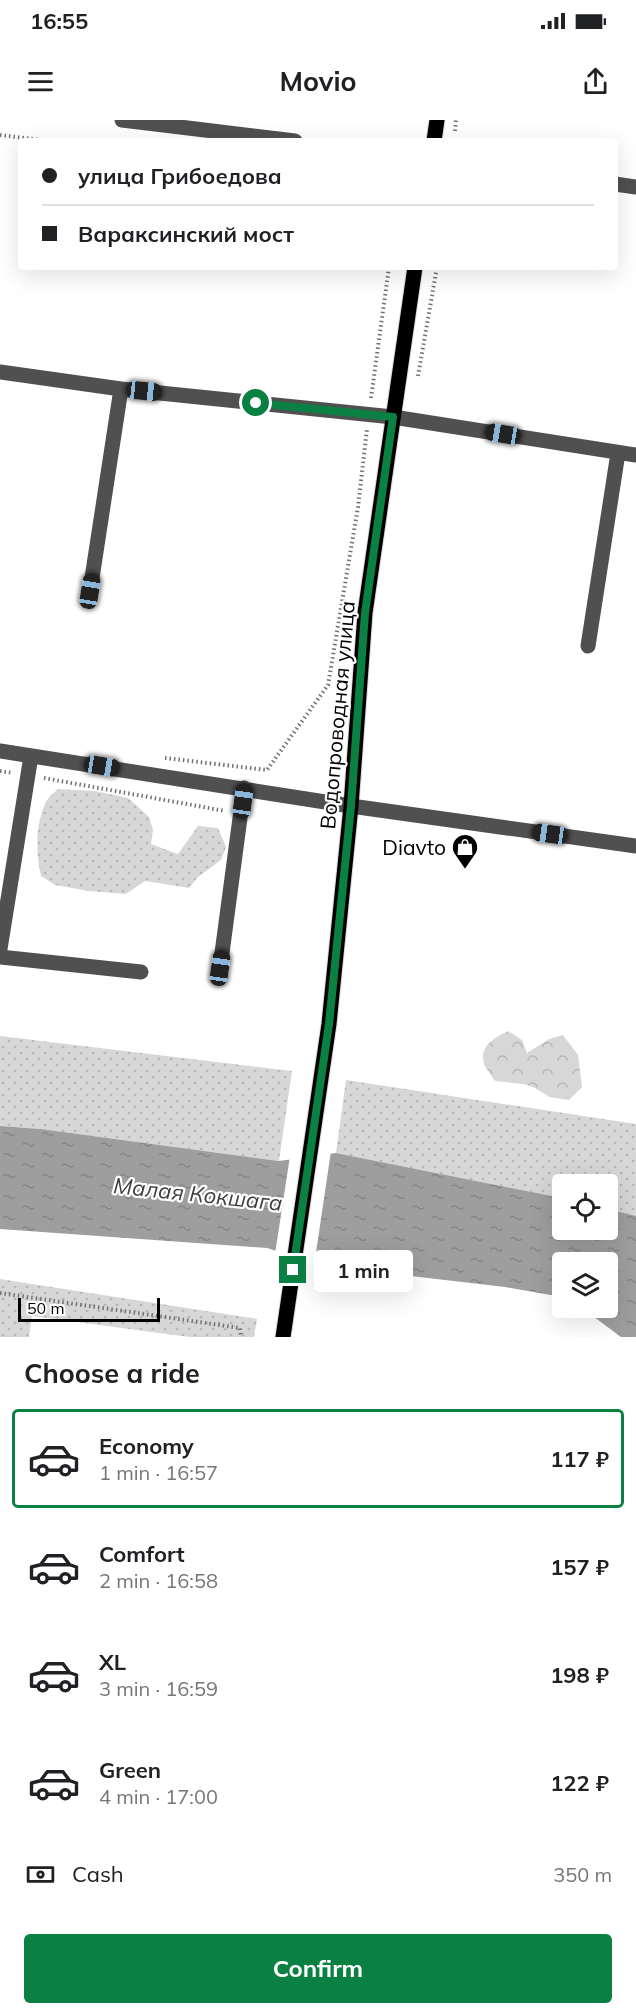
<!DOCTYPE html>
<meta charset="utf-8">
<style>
body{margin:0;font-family:Mulish,sans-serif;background:#f2f2f2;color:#202124;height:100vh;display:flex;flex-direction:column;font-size:22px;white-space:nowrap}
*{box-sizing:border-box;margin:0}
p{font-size:20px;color:#757577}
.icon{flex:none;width:33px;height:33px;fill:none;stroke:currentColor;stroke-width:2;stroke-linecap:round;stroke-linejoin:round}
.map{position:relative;height:1217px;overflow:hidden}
.panel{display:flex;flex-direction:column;background:#fff;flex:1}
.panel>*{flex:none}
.top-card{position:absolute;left:18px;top:18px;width:600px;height:132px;border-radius:6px;box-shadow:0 6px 24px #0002;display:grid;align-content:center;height:132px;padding:0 24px;background:#fff}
.buttons{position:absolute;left:552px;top:1054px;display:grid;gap:12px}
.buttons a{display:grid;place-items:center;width:66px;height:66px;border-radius:6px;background:#fff;box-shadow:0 6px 24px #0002;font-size:30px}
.scale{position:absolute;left:18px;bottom:15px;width:142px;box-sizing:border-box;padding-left:6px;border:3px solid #000;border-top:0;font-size:16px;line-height:21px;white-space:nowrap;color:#000;-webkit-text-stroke:4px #fff;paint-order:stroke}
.end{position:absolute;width:27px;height:27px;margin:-14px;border:8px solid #0b8043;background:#fff;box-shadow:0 0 0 3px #fff}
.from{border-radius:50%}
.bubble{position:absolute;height:42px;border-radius:6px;background:#fff;box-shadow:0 6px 24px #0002;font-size:20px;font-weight:700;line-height:42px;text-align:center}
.car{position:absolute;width:18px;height:36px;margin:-18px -9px;border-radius:8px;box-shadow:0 0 4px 2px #0007;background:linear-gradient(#222 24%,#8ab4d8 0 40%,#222 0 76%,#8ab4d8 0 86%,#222 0)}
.top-card b{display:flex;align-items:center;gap:21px;height:57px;font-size:22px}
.top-card b+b{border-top:2px solid #e0e0e0}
.top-card i{width:15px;height:15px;background:#202124}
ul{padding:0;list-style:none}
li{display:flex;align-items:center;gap:18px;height:99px;margin:0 12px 9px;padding:0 12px;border:3px solid transparent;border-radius:6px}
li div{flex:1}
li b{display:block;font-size:22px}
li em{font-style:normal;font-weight:700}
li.on{border-color:#0b8043}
li>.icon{width:54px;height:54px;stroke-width:1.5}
h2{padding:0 24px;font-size:27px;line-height:72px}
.pay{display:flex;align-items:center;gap:15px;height:66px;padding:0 24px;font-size:22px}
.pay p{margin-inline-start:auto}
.button{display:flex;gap:12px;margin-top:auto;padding:12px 24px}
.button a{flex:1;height:69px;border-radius:6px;background:#0b8043;color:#fff;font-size:24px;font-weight:700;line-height:69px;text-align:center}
.status{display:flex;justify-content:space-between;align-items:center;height:42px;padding:0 30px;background:#fff;direction:ltr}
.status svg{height:16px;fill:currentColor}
header{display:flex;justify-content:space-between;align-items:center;height:78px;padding:0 24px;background:#fff;font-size:27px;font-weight:700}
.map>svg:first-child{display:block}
.grass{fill:url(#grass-dots)}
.forest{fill:url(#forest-crowns)}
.water{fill:url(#water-ripples)}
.pier{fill:#fff}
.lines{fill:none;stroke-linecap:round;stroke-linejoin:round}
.major-casing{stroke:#dbdbdb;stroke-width:17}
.path{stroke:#727272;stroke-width:4;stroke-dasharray:1.5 3;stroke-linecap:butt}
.minor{stroke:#505050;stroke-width:15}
.major{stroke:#000;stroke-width:15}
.route{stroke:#0b8043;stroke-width:8}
.labels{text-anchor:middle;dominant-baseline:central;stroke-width:4.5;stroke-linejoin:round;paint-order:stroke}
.street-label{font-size:21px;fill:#000;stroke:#fff}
.poi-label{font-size:21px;fill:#000;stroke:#fff;text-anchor:end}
.water-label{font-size:22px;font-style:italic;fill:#3f3f3f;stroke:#fff}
</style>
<div class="status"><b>16:55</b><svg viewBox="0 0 49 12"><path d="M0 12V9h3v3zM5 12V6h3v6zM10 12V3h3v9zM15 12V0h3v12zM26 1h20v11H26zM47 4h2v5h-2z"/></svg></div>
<header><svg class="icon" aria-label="menu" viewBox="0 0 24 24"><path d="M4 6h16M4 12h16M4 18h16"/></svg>Movio<svg class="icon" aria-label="share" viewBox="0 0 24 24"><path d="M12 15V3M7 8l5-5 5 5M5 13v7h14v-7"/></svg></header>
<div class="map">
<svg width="636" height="1217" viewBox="0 0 636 1217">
<defs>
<pattern id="grass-dots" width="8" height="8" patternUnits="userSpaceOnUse" patternTransform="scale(1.5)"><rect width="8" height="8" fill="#d7d7d7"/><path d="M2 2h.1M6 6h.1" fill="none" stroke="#b7b7b7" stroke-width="1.8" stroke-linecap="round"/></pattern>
<pattern id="forest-crowns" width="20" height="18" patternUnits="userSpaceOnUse" patternTransform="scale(1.5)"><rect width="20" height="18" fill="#d7d7d7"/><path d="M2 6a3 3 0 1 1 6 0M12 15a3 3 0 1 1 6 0" fill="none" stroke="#b7b7b7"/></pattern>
<pattern id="water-ripples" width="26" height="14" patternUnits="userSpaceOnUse" patternTransform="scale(1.5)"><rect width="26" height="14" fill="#9e9e9e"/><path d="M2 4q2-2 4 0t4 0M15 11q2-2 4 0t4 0" fill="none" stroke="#868686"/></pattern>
</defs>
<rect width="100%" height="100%" fill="#fff"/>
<path class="grass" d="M58 669 95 671 128 678 149 697 153 710 151 724 178 734 198 706 218 708 226 727 221 740 198 757 189 768 145 761 126 774 89 771 55 765 41 756C36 733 35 707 45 684 47 678 54 673 58 669Z
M0 916 292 951 279 1041 41 1009 0 1006Z
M346 960 636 1004V1096L608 1089V1065H562V1078L336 1033Z
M0 1159 257 1199 254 1217H189L32 1196 29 1217H0Z"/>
<path class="forest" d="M508 911 522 920 527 933 549 919 563 915 578 935 582 967 569 980 550 977 533 967 523 964 495 961C492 956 486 949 484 944 479 925 495 918 508 911Z"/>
<path class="water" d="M0 1006 41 1009 279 1041 336 1033 562 1078V1110H608V1089L636 1096V1217H621L582 1188H608V1143H562V1177L505 1167 325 1146 267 1128 0 1109Z"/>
<path class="pier" d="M331 1031 314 1146 275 1134 290 1036Z"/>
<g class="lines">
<g class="major-casing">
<path id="major" d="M434 21 437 0
M283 1217 329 904 351 686 365 493 415 147"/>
</g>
<path class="path" d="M455 11 456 0
M0 15 49 21
M418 256 437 147
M371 278 389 147
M165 638 267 650 328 565 358 387 367 309
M0 651 13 653
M44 658 225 691
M0 1173 240 1208 241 1217"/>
<path class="minor" d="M122 0 295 21
M615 64 636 67
M0 252 121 269 393 297 636 335
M90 471 121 269
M588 526 618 333
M0 631 351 686 636 726
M0 829 31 636
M0 837 141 852
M220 848 244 668"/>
<use href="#major" class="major"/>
</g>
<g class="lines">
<path class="route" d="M256 283 393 297 365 493 351 686 329 904 293 1150"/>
</g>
<defs>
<g id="shop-pin" transform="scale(1.35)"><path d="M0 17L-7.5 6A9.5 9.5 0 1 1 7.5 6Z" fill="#000" stroke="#fff"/><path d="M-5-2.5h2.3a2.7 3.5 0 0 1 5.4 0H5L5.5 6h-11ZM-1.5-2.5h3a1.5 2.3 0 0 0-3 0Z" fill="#fff"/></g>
</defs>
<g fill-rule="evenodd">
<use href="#shop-pin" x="465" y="727"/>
</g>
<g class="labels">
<g class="street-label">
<text transform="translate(337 595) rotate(-85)">Водопроводная улица</text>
</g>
<g class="poi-label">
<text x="446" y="727">Diavto</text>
</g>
<g class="water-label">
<text transform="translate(198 1074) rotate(6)">Малая Кокшага</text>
</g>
</g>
</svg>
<div class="buttons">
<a><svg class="icon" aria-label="locate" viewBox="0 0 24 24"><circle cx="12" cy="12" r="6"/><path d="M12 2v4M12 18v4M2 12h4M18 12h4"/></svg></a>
<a><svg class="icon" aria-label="layers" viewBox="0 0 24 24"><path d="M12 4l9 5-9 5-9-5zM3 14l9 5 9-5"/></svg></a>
</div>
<div class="scale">50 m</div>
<i class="end from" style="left:256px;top:283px"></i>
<i class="end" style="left:293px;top:1150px"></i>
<div class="bubble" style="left:314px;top:1130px;width:99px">1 min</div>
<i class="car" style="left:144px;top:271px;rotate:96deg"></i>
<i class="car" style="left:503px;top:314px;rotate:279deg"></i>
<i class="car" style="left:90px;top:471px;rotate:9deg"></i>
<i class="car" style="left:102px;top:646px;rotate:99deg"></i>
<i class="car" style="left:243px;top:681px;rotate:8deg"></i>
<i class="car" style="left:550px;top:714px;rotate:278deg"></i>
<i class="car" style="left:220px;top:848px;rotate:8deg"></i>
<div class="top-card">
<b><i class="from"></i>улица Грибоедова</b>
<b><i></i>Вараксинский мост</b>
</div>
</div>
<section class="panel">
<h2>Choose a ride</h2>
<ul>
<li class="on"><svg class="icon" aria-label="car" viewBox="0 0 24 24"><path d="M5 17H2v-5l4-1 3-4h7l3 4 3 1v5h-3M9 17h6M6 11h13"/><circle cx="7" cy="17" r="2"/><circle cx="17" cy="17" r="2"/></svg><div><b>Economy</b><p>1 min · 16:57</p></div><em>117 ₽</em></li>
<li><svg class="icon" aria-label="car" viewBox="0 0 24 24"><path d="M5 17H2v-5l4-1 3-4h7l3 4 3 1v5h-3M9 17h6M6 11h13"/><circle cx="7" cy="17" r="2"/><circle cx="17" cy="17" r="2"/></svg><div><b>Comfort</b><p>2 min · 16:58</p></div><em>157 ₽</em></li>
<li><svg class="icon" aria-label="car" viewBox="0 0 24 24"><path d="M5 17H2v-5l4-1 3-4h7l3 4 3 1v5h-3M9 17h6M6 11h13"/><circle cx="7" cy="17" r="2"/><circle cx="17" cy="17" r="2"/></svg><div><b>XL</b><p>3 min · 16:59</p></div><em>198 ₽</em></li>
<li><svg class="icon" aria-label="car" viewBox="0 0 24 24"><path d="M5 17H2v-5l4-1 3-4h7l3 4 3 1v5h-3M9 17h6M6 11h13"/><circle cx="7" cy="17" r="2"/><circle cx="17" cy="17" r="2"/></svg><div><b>Green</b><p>4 min · 17:00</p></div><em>122 ₽</em></li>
</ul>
<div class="pay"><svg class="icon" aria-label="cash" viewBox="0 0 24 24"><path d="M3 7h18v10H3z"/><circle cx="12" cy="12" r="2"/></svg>Cash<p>350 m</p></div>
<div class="button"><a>Confirm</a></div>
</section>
